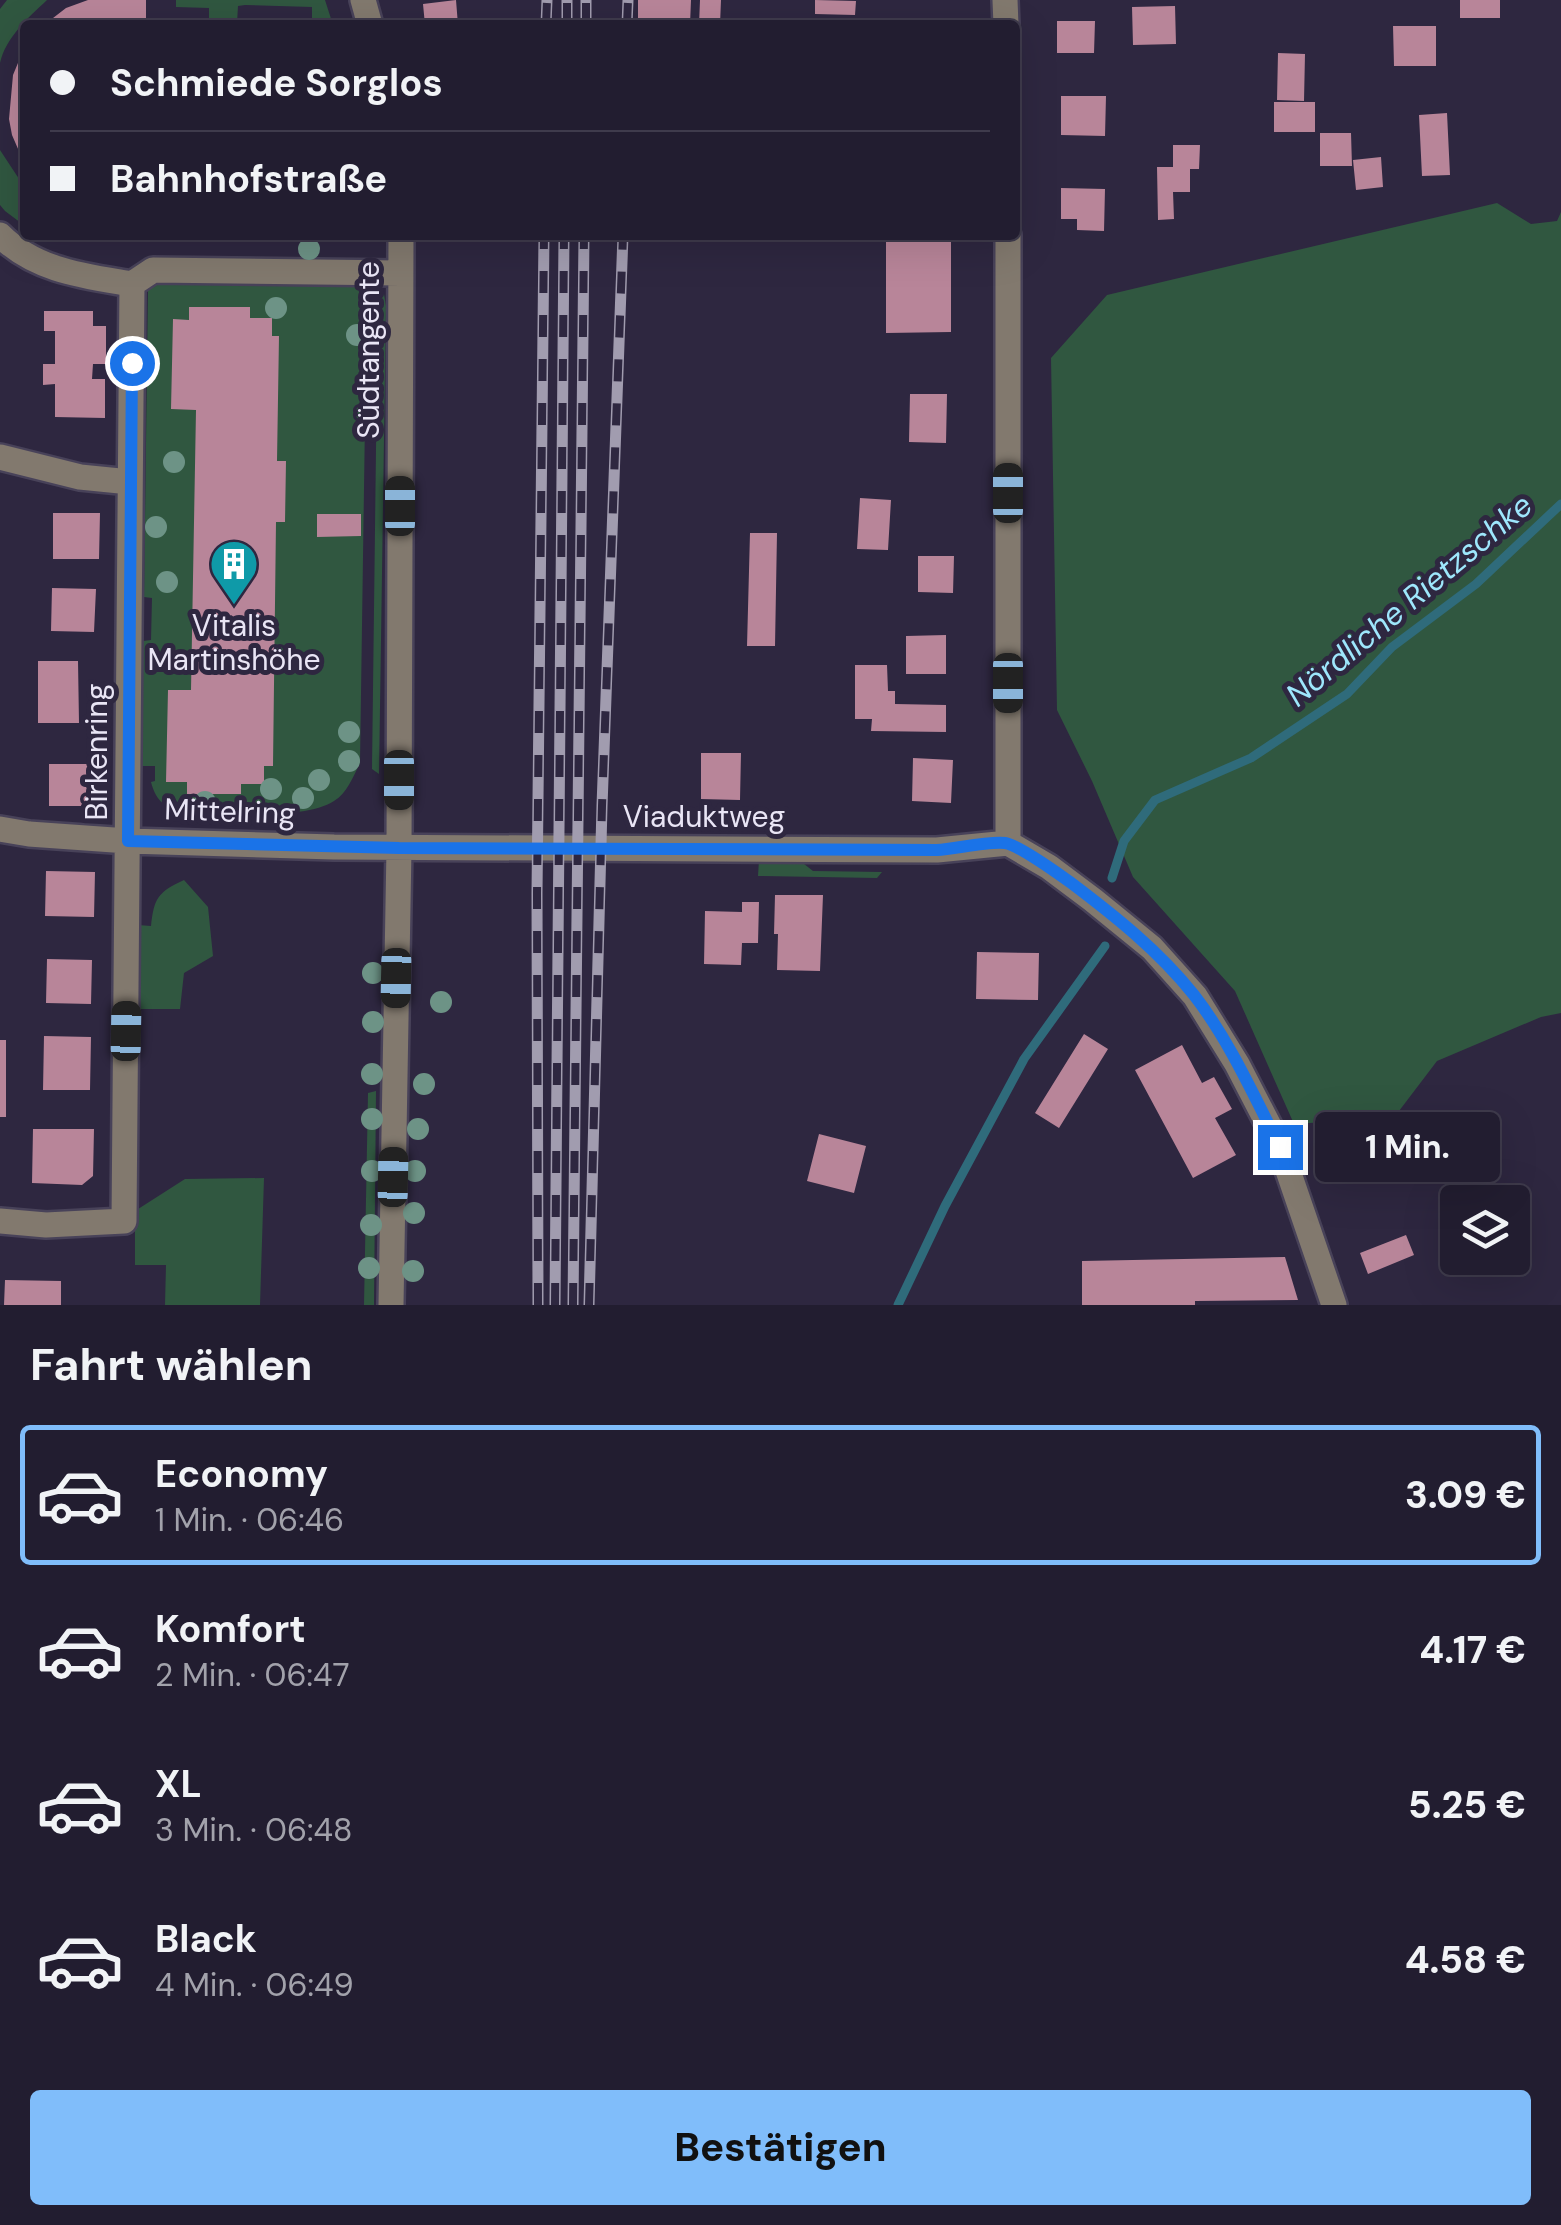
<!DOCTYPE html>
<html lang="de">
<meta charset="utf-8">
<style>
body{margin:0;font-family:"DM Sans",sans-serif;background:#2a2638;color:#f1f3f6;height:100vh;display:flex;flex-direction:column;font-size:38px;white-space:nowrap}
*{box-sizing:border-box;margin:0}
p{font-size:32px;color:#a2a2ab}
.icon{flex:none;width:55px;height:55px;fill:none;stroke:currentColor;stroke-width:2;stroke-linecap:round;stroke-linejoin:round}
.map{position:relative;height:1305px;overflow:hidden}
.details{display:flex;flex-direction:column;background:#221d30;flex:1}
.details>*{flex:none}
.top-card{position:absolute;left:20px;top:20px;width:1000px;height:220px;border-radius:10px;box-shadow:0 10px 40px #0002,0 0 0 2px #3f3b4c;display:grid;align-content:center;height:220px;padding:0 30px;background:#221d30}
.buttons{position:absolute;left:1440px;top:1185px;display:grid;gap:20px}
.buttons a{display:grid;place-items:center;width:90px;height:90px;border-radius:10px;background:#221d30;box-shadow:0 10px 40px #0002,0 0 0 2px #3f3b4c;font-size:50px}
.end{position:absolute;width:45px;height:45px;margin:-22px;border:12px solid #1a73e8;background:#fff;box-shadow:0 0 0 5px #fff}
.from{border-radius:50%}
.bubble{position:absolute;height:70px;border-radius:10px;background:#221d30;box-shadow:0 10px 40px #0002,0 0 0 2px #3f3b4c;font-size:32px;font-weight:800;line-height:70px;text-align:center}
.car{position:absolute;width:30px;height:60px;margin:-30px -15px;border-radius:12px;box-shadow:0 0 8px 2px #0007;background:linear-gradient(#222 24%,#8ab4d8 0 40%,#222 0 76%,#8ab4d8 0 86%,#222 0)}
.top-card b{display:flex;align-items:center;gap:35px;height:95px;font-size:38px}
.top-card b+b{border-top:2px solid #3f3b4c}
.top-card i{width:25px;height:25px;background:#f1f3f6}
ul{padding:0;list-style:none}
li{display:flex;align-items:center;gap:30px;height:140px;margin:0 20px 15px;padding:0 10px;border:5px solid transparent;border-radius:10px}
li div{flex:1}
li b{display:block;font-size:38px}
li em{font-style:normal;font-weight:800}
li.selected{border-color:#80bdfa}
li>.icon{width:90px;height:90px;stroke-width:1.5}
h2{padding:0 30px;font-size:45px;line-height:120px}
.button{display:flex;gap:20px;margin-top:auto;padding:20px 30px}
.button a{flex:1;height:115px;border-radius:10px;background:#80bdfa;color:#111;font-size:40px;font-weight:800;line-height:115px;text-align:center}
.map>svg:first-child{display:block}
.green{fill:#305740}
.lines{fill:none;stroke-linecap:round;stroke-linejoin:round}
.stream{stroke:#2f6b7b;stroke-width:9}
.building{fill:#b88599}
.minor-casing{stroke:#484259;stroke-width:30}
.minor{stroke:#82796e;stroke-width:25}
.rail-casing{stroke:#a19caf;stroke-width:11}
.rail{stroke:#2e2740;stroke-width:8;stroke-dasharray:22;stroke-linecap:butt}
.tree{fill:#6d9386}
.route{stroke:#1a73e8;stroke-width:12}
.labels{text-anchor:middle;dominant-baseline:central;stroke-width:10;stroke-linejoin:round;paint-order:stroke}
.street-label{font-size:30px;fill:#e9e5f5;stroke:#2e2740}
.poi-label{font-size:30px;fill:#e9e5f5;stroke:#2e2740}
.water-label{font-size:32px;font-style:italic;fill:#9ee7fc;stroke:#2e2740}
</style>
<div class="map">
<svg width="1561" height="1305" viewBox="0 0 1561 1305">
<rect width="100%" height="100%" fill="#2e2740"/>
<path class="green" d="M7 0H47C28 18 6 37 0 63V9Z
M176 0H325L333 25H312V7L245 5 238 6 237 23 209 22V8L176 7Z
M0 150 25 188V226L5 211 0 205Z
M1497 203 1531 224 1557 221 1561 212V1013L1541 1017 1437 1061 1399 1111 1340 1121 1294 1124 1235 991 1133 877 1092 781 1057 710 1051 358 1107 295Z
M159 281 367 284 360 763C353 777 347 793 334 801 303 821 223 813 185 813 166 808 156 802 151 782L155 781V766H142L143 641 151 640 152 598 144 597 148 288Z
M378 289 384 294 386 306 379 774 372 769Z
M759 860H799L813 871 882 872 877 878 758 876Z
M184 880 208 907 213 956 184 973 180 1009H137L138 925 151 926C154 898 158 892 184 880Z
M376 1091 374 1305H364L368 1093Z
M264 1178 260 1305H165L166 1265H135V1211L185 1179Z"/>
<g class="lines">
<path class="stream" d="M1112 878 1124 841 1155 800 1251 758 1347 694 1392 647 1476 584 1561 504
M898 1305 945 1206 1024 1059 1105 946"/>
</g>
<path class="building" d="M88 0H146V25H44L66 8Z
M456 0 458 25H425L423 4Z
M638 0H691L690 25H638Z
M700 0H721L720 25H699Z
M815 0 856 1 855 15 815 14Z
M1460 0H1500V18H1460Z
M1175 6 1176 44 1133 45 1132 7Z
M1057 21H1095L1094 53H1057Z
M1393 26H1436V66H1394Z
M25 46V165L12 135 9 119 13 75Z
M1278 53 1305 54 1304 101 1277 100Z
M1061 96H1106L1105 136 1061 135Z
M1274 102H1315V132H1274Z
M1447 113 1450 175 1422 176 1419 115Z
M1320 133H1351L1352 166H1320Z
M1173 145H1200L1199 169H1190V192H1173L1174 219 1158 220 1157 167H1173Z
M1381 157 1383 187 1356 190 1353 160Z
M1061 188 1105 189 1104 231 1077 230V219H1061Z
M886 235H951V332L886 333Z
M189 307H250V318H272V336H279L277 461H286L285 522H276L273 766H264V784H241V794H187V782H166L168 690H191L196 410 171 409 173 319 189 320Z
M44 311H93V326H106V364H93L92 379H105V418L55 417V384L43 385V364H55V331H44Z
M910 394H947L946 443 909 442Z
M860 498 891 500 888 550 857 549Z
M53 513H100L99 559H53Z
M317 514H361V536L317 537Z
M750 533H777L775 646H747Z
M918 556H954L953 593 918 592Z
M52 588 96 589 94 632 51 631Z
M946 635V674H906V636Z
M38 661H78L79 723H38Z
M855 665H887L888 691H895V704L946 705V732L871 731 872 719H855Z
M701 753H741L740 800 701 799Z
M913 758 953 760 951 803 912 801Z
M49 764H94V806H49Z
M46 871 95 872 94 917 45 916Z
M775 895H823L820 971 777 970 778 934H774Z
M742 902H759L758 943H742L741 965 704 964 705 911 742 912Z
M977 952 1039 953 1038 1000 976 999Z
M47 959 92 960 91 1004 46 1003Z
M1084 1034 1108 1049 1059 1128 1035 1113Z
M44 1036 91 1037 90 1090H43Z
M0 1040H6V1117H0Z
M1182 1045 1202 1083 1214 1077 1232 1109 1215 1118 1236 1155 1193 1178 1135 1070Z
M33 1129H94L93 1176 82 1185 32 1183Z
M819 1134 866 1146 854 1193 807 1181Z
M1406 1235 1414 1255 1368 1274 1360 1253Z
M1285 1257 1298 1300 1195 1301V1305H1082V1261Z
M5 1280 61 1281V1305H4Z"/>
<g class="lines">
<g class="minor-casing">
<path id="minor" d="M363 0 370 25
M1005 0 1006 25
M0 235C36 271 85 276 132 284L153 270 400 273
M0 457 80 477 130 482
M0 829 29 834 128 841 334 847 937 850 1008 843
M1008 843V235
M1008 843 1049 867 1093 900 1152 948 1195 996 1237 1064 1280 1147 1334 1305
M0 1221 46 1225 124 1221 132 284
M391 1305 399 848 401 235"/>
</g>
<use href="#minor" class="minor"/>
<g class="rail-casing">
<path id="rail" d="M546 25 547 0
M567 25V0
M586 25V0
M627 25 628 0
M538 1305 537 893 544 235
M555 1305 564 235
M573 1305 584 235
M589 1305 602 806 623 235"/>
</g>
<use href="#rail" class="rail"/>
</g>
<g class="tree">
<circle cx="309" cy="249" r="11"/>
<circle cx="276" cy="308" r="11"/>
<circle cx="357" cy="335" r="11"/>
<circle cx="174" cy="462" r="11"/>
<circle cx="156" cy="527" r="11"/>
<circle cx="167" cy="582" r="11"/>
<circle cx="349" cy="732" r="11"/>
<circle cx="349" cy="761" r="11"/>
<circle cx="319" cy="780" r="11"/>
<circle cx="271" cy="789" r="11"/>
<circle cx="303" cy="798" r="11"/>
<circle cx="205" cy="802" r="11"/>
<circle cx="373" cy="973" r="11"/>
<circle cx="441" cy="1002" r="11"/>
<circle cx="373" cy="1022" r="11"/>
<circle cx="372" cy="1074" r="11"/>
<circle cx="424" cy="1084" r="11"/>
<circle cx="372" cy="1119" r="11"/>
<circle cx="418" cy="1129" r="11"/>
<circle cx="372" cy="1171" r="11"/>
<circle cx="415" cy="1171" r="11"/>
<circle cx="414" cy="1213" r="11"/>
<circle cx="371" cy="1225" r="11"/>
<circle cx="369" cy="1268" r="11"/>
<circle cx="413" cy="1271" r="11"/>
</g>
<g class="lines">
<path class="route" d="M132 363 128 841 399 848 937 850C955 849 988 841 1005 843 1019 845 1057 873 1070 882 1115 916 1159 951 1194 995 1229 1040 1254 1096 1280 1147"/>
</g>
<defs>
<g id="building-pin" transform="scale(2.5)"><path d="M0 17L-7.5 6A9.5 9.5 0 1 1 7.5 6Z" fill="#0f9aa8" stroke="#2e2740"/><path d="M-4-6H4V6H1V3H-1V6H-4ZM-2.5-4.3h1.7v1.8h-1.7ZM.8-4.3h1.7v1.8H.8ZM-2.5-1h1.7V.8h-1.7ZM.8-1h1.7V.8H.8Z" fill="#fff"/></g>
</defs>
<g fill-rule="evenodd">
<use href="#building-pin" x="234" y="564"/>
</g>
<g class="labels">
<g class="street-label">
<text transform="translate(368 350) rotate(-90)">Südtangente</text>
<text transform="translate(96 752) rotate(-90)">Birkenring</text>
<text transform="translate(230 811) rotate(2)">Mittelring</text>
<text x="704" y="816">Viaduktweg</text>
</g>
<g class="poi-label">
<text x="234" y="625">Vitalis<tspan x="234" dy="34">Martinshöhe</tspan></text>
</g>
<g class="water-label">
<text transform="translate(1409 600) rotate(-40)">Nördliche Rietzschke</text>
</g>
</g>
</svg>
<div class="buttons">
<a><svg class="icon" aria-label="layers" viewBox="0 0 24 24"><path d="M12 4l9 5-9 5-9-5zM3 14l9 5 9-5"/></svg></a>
</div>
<i class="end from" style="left:132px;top:363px"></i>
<i class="end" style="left:1280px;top:1147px"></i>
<div class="bubble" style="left:1315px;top:1112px;width:185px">1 Min.</div>
<i class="car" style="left:1008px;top:493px;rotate:0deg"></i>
<i class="car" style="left:400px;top:506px;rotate:0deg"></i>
<i class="car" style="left:1008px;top:683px;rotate:180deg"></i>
<i class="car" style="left:399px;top:780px;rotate:180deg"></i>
<i class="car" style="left:396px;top:978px;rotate:181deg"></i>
<i class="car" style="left:126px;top:1031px;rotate:1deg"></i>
<i class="car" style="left:393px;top:1177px;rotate:1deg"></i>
<div class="top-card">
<b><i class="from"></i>Schmiede Sorglos</b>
<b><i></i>Bahnhofstraße</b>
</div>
</div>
<section class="details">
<h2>Fahrt wählen</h2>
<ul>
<li class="selected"><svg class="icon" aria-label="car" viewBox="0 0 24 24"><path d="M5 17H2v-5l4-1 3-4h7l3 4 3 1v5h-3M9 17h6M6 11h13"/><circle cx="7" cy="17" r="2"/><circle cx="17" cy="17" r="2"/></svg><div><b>Economy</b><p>1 Min. · 06:46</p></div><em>3.09 €</em></li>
<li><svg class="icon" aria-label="car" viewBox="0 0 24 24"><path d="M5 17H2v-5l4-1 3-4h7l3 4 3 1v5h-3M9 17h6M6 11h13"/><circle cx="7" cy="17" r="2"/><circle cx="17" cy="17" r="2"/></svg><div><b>Komfort</b><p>2 Min. · 06:47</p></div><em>4.17 €</em></li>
<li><svg class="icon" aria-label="car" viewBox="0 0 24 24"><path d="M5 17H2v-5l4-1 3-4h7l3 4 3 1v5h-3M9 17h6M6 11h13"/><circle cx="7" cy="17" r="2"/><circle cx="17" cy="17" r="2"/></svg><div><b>XL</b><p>3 Min. · 06:48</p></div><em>5.25 €</em></li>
<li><svg class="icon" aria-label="car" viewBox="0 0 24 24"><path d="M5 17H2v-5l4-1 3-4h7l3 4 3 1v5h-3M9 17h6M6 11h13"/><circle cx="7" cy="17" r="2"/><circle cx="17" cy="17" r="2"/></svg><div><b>Black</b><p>4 Min. · 06:49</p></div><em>4.58 €</em></li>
</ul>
<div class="button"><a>Bestätigen</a></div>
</section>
